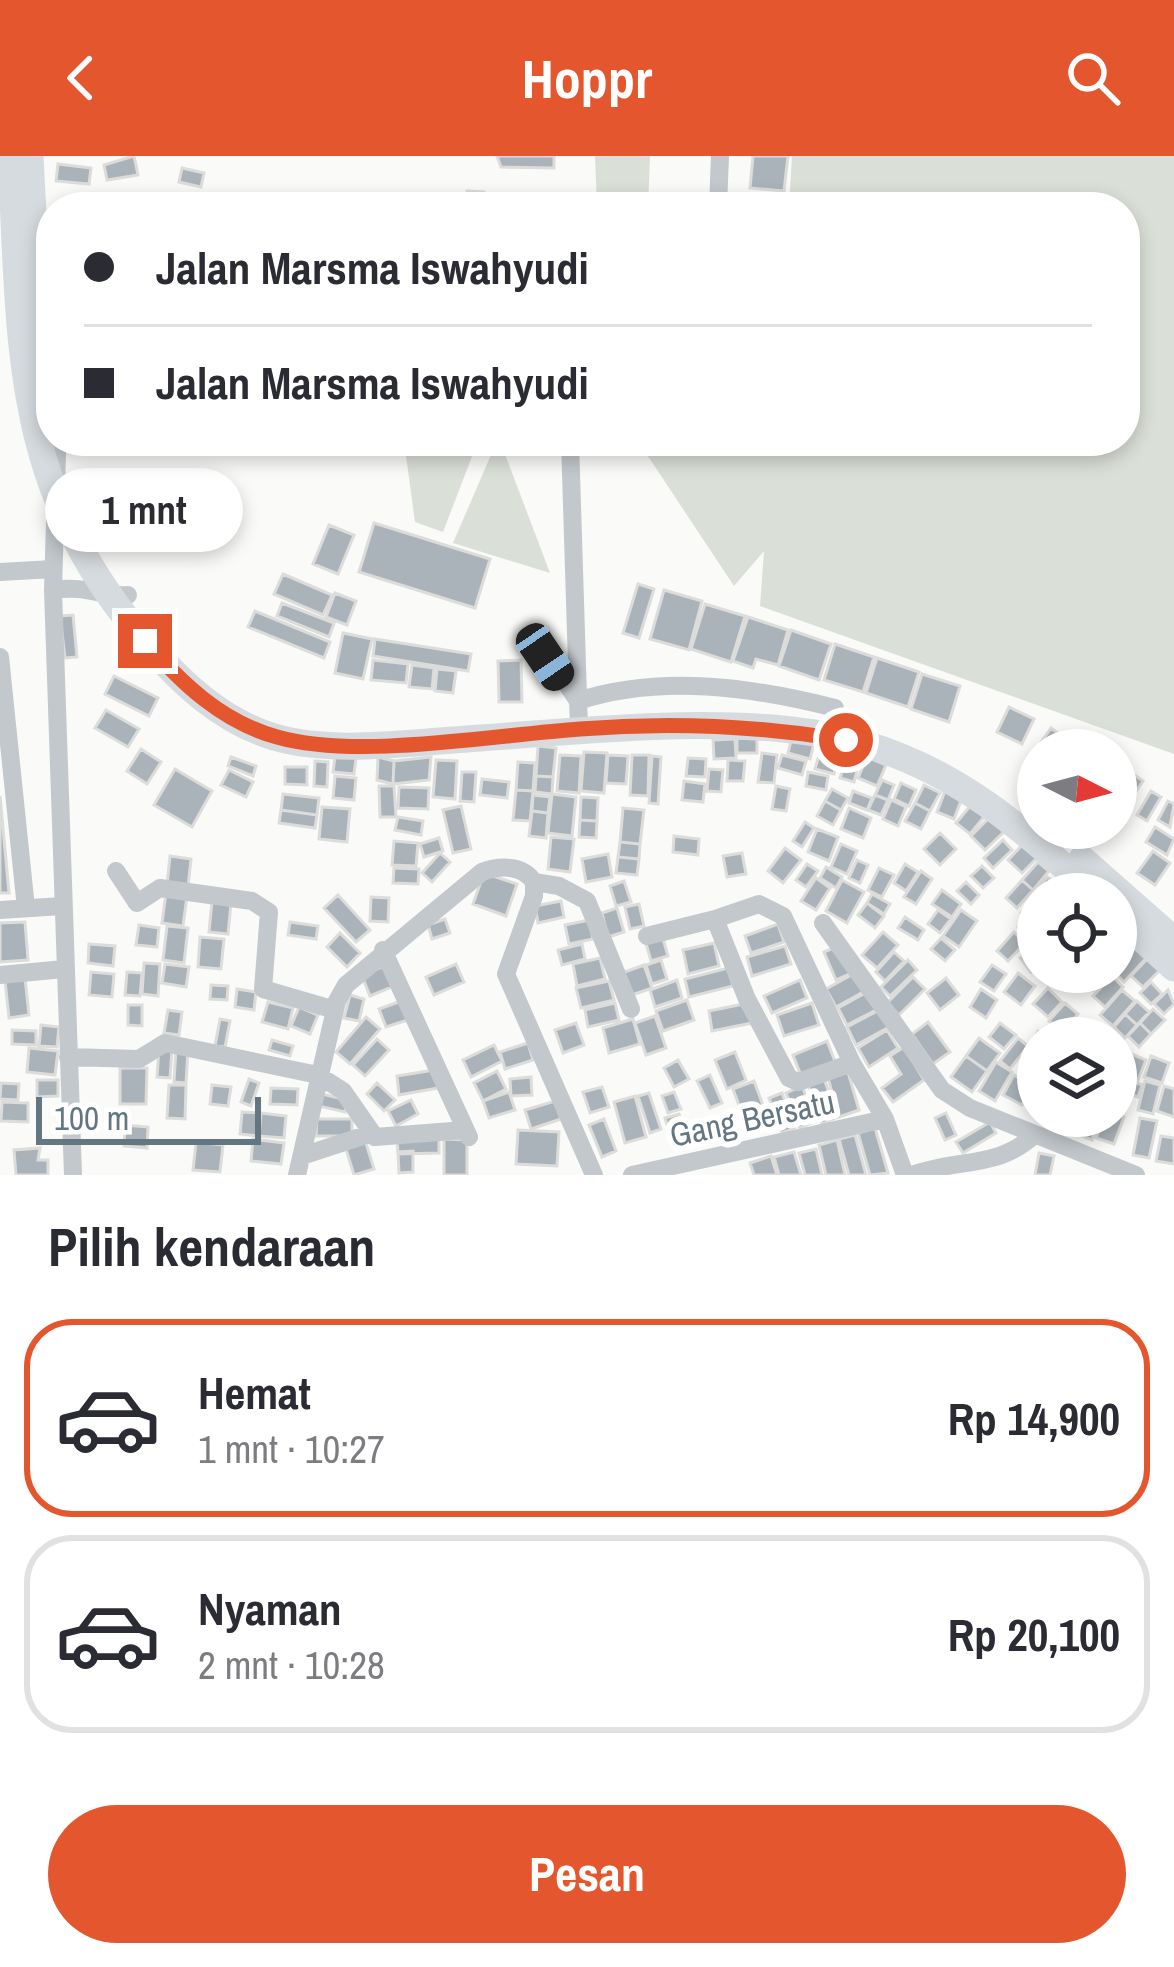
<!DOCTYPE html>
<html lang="id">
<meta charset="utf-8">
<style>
body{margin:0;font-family:"Archivo Narrow",sans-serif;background:#f7f7f7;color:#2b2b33;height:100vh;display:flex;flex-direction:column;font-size:45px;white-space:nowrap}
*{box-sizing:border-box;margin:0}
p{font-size:39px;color:#7c7c81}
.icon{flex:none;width:66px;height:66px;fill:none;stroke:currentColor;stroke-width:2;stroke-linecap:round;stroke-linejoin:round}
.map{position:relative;height:1019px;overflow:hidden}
.panel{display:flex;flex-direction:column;background:#fff;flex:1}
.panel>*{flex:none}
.top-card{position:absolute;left:36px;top:36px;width:1104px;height:264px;border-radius:48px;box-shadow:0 6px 18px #0003;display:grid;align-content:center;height:264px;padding:0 48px;background:#fff}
.needle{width:78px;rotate:96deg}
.tools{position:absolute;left:1017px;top:573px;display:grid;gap:24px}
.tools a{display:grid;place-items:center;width:120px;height:120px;border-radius:50%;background:#fff;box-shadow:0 6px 18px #0003;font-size:60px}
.scale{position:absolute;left:36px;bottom:30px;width:225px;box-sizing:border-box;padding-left:12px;border:6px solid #657683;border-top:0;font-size:33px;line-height:42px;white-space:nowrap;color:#657683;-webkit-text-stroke:9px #fff;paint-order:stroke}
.end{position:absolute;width:54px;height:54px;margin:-27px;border:15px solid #e4572e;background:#fff;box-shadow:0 0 0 6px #fff}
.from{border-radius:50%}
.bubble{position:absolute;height:84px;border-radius:42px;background:#fff;box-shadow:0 6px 18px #0003;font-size:39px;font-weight:700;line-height:84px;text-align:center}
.car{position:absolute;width:36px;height:72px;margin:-36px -18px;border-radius:15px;box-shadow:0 0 9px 3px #0007;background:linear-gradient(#222 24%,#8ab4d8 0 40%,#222 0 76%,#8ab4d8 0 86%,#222 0)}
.top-card b{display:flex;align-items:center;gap:42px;height:114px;font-size:45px}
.top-card b+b{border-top:3px solid #e1e1e2}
.top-card i{width:30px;height:30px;background:#2b2b33}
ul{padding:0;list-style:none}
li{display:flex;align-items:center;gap:36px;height:198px;margin:0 24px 18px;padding:0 24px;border:6px solid #e1e1e2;border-radius:48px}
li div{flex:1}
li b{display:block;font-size:45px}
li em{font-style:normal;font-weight:700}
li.active{border-color:#e4572e}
li>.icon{width:108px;height:108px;stroke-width:1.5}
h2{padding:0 48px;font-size:54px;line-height:144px}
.button{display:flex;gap:24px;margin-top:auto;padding:24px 48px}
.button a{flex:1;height:138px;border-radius:72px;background:#e4572e;color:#fff;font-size:48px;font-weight:700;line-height:138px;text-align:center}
header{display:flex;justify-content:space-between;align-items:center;height:156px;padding:0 48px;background:#e4572e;color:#fff;font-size:54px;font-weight:700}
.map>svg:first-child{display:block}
.green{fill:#dadfd7}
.building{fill:#aab3b9;stroke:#dcdcda;stroke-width:3}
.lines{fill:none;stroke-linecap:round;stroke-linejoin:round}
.minor{stroke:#c3c8cc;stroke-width:18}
.highway{stroke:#d6dbdf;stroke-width:27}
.route{stroke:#e4572e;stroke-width:15}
.labels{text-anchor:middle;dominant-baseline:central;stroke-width:12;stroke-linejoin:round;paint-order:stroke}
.street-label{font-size:33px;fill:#657683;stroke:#fff}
</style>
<header><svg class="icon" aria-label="back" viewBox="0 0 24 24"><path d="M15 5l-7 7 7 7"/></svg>Hoppr<svg class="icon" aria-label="search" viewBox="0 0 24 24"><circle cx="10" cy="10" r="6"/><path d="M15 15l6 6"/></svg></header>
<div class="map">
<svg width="1174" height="1019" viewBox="0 0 1174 1019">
<rect width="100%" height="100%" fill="#fafaf8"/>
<path class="green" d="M595 0H650L648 51H597Z
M792 0H1174V598L760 450 764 395 734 430 638 285H1125V51H789Z
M404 285H478L443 376 415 366Z
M497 285H500L550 417 453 387Z"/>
<path class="building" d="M134 0 138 19 107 24 104 9Z
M497 0H554V12L501 11Z
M753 0H788L784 35 750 32Z
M58 8 91 12 89 28 56 25Z
M182 12 204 17 201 31 179 26Z
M467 35 484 36 483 51H466Z
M159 39 160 51H108V40Z
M670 40H690V51H669Z
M374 367 490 403 475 452 359 416Z
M329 369 354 379 338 418 313 408Z
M283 418 332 439 323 459 274 438Z
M638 428 654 433 639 482 623 477Z
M664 434 702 445 689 494 650 483Z
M335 437 356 445 347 469 326 461Z
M282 447 334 467 329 481 277 460Z
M705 448 745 460 731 506 691 493Z
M255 455 330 486 324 502 248 471Z
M73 459 77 501 65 502 60 460Z
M748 461 788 474 778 509 756 503 753 512 733 505Z
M791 474 831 488 819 524 779 510Z
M343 477 372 483 363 523 335 517Z
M375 483 471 498 468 515 373 500Z
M835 488 874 501 863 536 824 524Z
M877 502 919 516 908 551 866 537Z
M373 504 408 508 406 527 371 524Z
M521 504 522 546H499L498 505Z
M412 509 434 512 432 533 409 531Z
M437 513 456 515 453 537 435 535Z
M922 518 960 530 949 566 911 553Z
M114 520 158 542 149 560 105 538Z
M1009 551 1034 563 1022 588 997 576Z
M106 554 139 573 128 591 95 572Z
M1051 572 1081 594H1038V603L1032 599Z
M792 581 814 587 810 603 788 597Z
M737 582H757V597H737Z
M735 583 736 602 714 603 713 584Z
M822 589 840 594 834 618 815 613Z
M538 590 556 592 553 621 536 620Z
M141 593 161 606 147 628 127 615Z
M584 596 607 597 604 637 581 635Z
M762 597 777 599 774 627 758 626Z
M560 599 581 600 579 637 557 635Z
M608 599 628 600 626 628 606 627Z
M632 599H649L648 640 630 639Z
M782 599 806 605 802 619 778 612Z
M335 600 356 602 354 618 333 616Z
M652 600 661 601 658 648 649 647Z
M231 601 256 610 253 620 228 610Z
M378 601 394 605 393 628 377 624Z
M431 601 429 624 393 628 394 605Z
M867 601 886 609 877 630 858 622Z
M688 602 706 603 705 621 686 620Z
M436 604 457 605 455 643 433 641Z
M728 604 745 605 743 625H727Z
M315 605 328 606 327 631 314 630Z
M518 606 535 607 533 635 516 634Z
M844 608 858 611 854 626 840 622Z
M285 611H307V629L285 628Z
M175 613 212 635 192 671 154 649Z
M709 613 723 614 721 636 707 635Z
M1126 613 1143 625 1119 661 1116 628Z
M229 614 253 626 246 641 221 629Z
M462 616H476L474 646 460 645Z
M808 616 828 620 826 634 806 630Z
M335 620 356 622 354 644 333 642Z
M536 620 553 621 552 638 535 636Z
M482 623 509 626 507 642 480 639Z
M882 624 894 629 888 644 875 639Z
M684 625 705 628 703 646 682 644Z
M901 627 916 634 909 650 894 643Z
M924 629 940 637 930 655 915 647Z
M379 630H394L396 661H380Z
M776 630 790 633 786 655 772 653Z
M399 631 429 632 428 653 398 652Z
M832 633 848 642 841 654 825 645Z
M516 634 533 635 530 665 513 664Z
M853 635 872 642 867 654 849 647Z
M945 635 962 642 954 663 937 656Z
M1151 635 1161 641 1147 665 1137 659Z
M283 638 319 642 317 659 281 654Z
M552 638 576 641 572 680 548 677Z
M533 639 550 641 548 657 532 655Z
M875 639 888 644 881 659 868 654Z
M0 640 9 737H0Z
M581 641 598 642 597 665 580 664Z
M891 644 906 651 898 670 883 663Z
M825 645 841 654 833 669 817 660Z
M1168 645 1174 648 1170 671 1158 664Z
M915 647 930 655 921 673 905 665Z
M971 649 984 661 970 678 956 667Z
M461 650 471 693 453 697 443 654Z
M322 651 350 653 347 686 319 683Z
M623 652 644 654 640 688 620 686Z
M849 652 871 662 863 682 841 673Z
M281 654 317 659 315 672 279 667Z
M532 655 548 657 546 682 529 680Z
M995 656 1009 671 985 694 971 680Z
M398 661 423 665 421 679 395 674Z
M580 664 597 665 596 682 579 681Z
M805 666 814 672 802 691 793 685Z
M1155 671 1174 683 1167 699 1146 686Z
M817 673 838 681 829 705 808 696Z
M940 677 956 693 940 709 924 693Z
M674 680 699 683 698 699 673 696Z
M551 681 574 683 570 716 548 713Z
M439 682 443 695 424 701 420 688Z
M1003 684 1012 694 993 712 984 702Z
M394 685 418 687 416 710 392 709Z
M620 686 640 688 639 703 618 701Z
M841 688 857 695 847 718 831 711Z
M1023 688 1037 702 1022 717 1008 704Z
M785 692 801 704 783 727 768 715Z
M1153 695 1170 707 1155 729 1137 717Z
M440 697 450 706 432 726 422 717Z
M742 697 746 718 727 721 723 700Z
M608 698 612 721 586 726 582 703Z
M170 700 191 703 188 731 167 729Z
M618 701 639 703 637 719 616 717Z
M857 704 868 709 860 727 849 722Z
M1038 706 1049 715 1033 734 1022 724Z
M807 708 818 715 806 731 796 724Z
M905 708 918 716 906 735 894 727Z
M982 710 994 722 983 732 971 720Z
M826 711 842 721 836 732 820 722Z
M394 712 419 713 418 728 393 727Z
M879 712 894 719 882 741 868 734Z
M921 715 932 723 916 748 904 741Z
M484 717 517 728 506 760 473 748Z
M1047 721 1060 730 1054 738H1038V747L1031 743Z
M816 722 830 732 816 754 801 745Z
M842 724 864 736 847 767 826 755Z
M1022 724 1033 734 1017 752 1006 742Z
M624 725 631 746 616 750 610 730Z
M966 726 979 739 971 748 957 735Z
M942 734 961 748 952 761 932 748Z
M166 737 187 740 183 770 162 767Z
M872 738 890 748 884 758 867 747Z
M338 739 370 774 356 786 324 752Z
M371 741 389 742 388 766 370 765Z
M1031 743 1038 747 1035 766 1021 757Z
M212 745 231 747 228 778 209 776Z
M561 745 564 761 538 767 535 750Z
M867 747 884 760 875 772 858 759Z
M639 748 644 770 630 773 625 751Z
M617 752 624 776 608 781 602 757Z
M938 754 951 763 940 777 928 768Z
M961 754 977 765 959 791 943 780Z
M905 761 924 774 918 784 898 772Z
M1028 761 1038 771 1032 784 1018 771Z
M445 763 450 777 432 783 428 769Z
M589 764 593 783 569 788 565 769Z
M25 766 28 804 0 806V767Z
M290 766 318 770 316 783 288 779Z
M778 768 784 786 751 797 745 780Z
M139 769 159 772 157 791 136 789Z
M167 770 188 772 184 807 163 804Z
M883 776 898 789 877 812 862 799Z
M1014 776 1025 787 1008 805 997 795Z
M340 777 360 797 347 811 327 791Z
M662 779 668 800 651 805 645 784Z
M200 781 224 783 221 813 198 811Z
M941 782 955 794 945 805 931 793Z
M714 787 719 810 688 818 683 794Z
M1038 787V810L1031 816 1020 802Z
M1137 787 1149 799 1124 826 1114 816 1116 809Z
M89 788 115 790 113 810 88 807Z
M582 788 585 803 562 809 558 794Z
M785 790 791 808 752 820 747 801Z
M838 790 850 818 836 824 824 796Z
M894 796 904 805 885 825 876 816Z
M1150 800 1162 812 1143 831 1131 820Z
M600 802 605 823 577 830 573 808Z
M661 804 667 823 652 828 646 809Z
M908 804 917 814 890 840 881 831Z
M144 807 160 808 158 840 142 838Z
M165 808 189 811 186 831 162 827Z
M456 808 464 826 434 839 426 821Z
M644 809 652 832 629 840 622 817Z
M992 809 1006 818 994 835 980 826Z
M384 810 392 831 370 840 362 820Z
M728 812 733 830 689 841 685 823Z
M91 816 114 818 112 841 89 839Z
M127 816 142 817 140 840 125 839Z
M1074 816H1109L1110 817 1093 834Z
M855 817 865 835 836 851 826 833Z
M1018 817 1035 830 1021 849 1004 836Z
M1112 820 1123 831 1105 851 1093 840Z
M913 821 925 833 899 859 887 847Z
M25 822 29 859 9 862 5 825Z
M946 822 959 839 940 854 927 837Z
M677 824 682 842 655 851 650 834Z
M800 824 807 842 772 857 764 840Z
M609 825 614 844 581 852 576 832Z
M1151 826 1162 838 1151 848 1140 837Z
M211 829 228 830 227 844 210 843Z
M1048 832 1062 846 1048 861 1033 848Z
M237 833 256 836 254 854 235 851Z
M981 833 997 844 986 862 970 851Z
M1122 834 1135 845 1113 870 1100 859Z
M1168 834 1174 848 1164 858 1154 848Z
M869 835 878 853 847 869 838 852Z
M350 839 364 843 359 865 344 862Z
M404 844 411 863 386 871 379 853Z
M687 844 694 864 663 875 656 855Z
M1137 845 1149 856 1137 869 1125 858Z
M268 846 293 852 288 873 262 866Z
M615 847 619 864 588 871 585 854Z
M748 847 752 867 712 875 709 855Z
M812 847 819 869 784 880 777 859Z
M1065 847 1078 858 1062 876 1049 865Z
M128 849H142V870L128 869Z
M299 851 318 859 310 878 291 870Z
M881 853 891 870 856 889 847 871Z
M1153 853 1165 864 1151 878 1140 867Z
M168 854 182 856 179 879 164 877Z
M1125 858 1137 869 1125 882 1114 871Z
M655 860 666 892 646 899 635 867Z
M366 861 380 873 350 908 336 896Z
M220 863 230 865 225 891 215 890Z
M633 863 640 888 609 897 603 872Z
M928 866 950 896 933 908 912 878Z
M576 867 584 889 563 897 555 874Z
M1000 867 1016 879 1004 893 989 881Z
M1140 867 1151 878 1139 891 1128 880Z
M41 869 59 871 57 891 39 890Z
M12 874 36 875V889L12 888Z
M887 874 898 892 869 911 858 892Z
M1038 875 1052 882H1038V905L1026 899Z
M979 882 1000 897 987 915 966 900Z
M1018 882 1028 890 1010 913 1000 905Z
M377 883 389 894 365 920 353 909Z
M272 884 293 890 290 900 269 894Z
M827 885 836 908 802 922 793 899Z
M528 887 533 904 505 913 500 896Z
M494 889 502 905 471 921 463 904Z
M904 891 924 924 893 946 882 932 901 918 890 900Z
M29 892 58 895 55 919 27 916Z
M159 892 172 893 170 922 157 921Z
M176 893 188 894 186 927 174 926Z
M735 896 746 924 727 933 715 904Z
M1127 896 1146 904 1138 924 1119 916Z
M966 900 987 915 972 936 951 921Z
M1151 900 1169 907 1162 927 1144 921Z
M678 904 689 923 674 931 664 912Z
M996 906 1012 916 995 945 979 935Z
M120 912H147L146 948H120Z
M434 914 438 932 399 939 397 920Z
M497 915 506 933 483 945 474 927Z
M848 916 859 954 839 961 828 922Z
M710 919 722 947 710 952 697 925Z
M1014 919 1033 930 1022 949 1003 939Z
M1116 919 1142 929 1138 941 1116 933Z
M823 920 838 961 822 968 807 926Z
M531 921 532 939 511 940 510 923Z
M249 923 259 927 251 950 241 946Z
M37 924H58V940L37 941Z
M754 925 768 963 747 971 733 933Z
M1145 925 1160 929 1153 958 1138 954Z
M1 927 19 928 18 944 0 943Z
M377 927 395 944 384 955 367 938Z
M169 929H186L185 963 167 962Z
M212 929 231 931 228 950 210 948Z
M802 930 816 965 800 972 786 937Z
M1164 930 1174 933V961L1157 955Z
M602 931 609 951 590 957 583 936Z
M271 932 298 933 297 949 270 948Z
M509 936 515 954 489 962 483 945Z
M674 936 681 953 668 957 662 940Z
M649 937 661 973 650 977 638 940Z
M782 937 795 972 782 977 769 942Z
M322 938 347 944 345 956 319 950Z
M635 940 646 981 625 987 614 946Z
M411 944 418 958 396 970 388 955Z
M555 945 561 963 531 973 525 954Z
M2 946 28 947V966L1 965Z
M242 956 261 957 259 980 240 978Z
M261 957 286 960 284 982 259 980Z
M946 957 956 979 945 984 935 962Z
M679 958 685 978 671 982 665 962Z
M1116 958 1124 961 1114 988 1096 982 1104 960Z
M1084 960H1101L1092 984 1077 978Z
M1140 962 1157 965 1149 1002 1133 999Z
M317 963H352V980H316Z
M604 963 616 995 602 1001 589 969Z
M990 966 996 977 963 997 956 986Z
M125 969 148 971 147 992 124 990Z
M875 972 888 1017 870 1019 858 977Z
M518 974 559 976 557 1010 516 1008Z
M855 979 866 1019H849L839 983Z
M1161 980 1174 982V1008L1156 1005Z
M397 981H439V997L398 998Z
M253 983 284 987 281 1008 251 1005Z
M444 983 467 984V1019H444Z
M365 984 374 1013 354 1019 345 990Z
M837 984 845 1019H826L819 989Z
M196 986 223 989 220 1016 193 1014Z
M40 992 38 1004H48V1019H16L14 994Z
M816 993 822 1019H805L799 997Z
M413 995V1016L399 1017 398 996Z
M794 996 801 1019H779L774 1001Z
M1039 997 1054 1000 1050 1019H1035Z
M771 1000 777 1019H754L750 1007Z"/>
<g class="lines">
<path class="minor" d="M718 51 720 0
M570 285 579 573
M57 297 53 434 73 1019
M0 416 53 413
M53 434C90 429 98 441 128 439
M536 482 578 545C661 518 752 531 835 552
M0 501 26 752
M116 715 137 747 160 732 252 745 269 756 263 833 335 854
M534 726 559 730 587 745 631 853
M0 754 62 750
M715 763 759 748 783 760 852 907
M823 767 942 934 970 952 1136 1019
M647 780 715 763 747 843 789 922 798 926 852 907 885 963 905 1019
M383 794 469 981
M0 819 64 813
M68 901 139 903 165 887 318 919 343 935 375 981 465 974
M302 1000 369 978
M297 1019 337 845 346 829 482 716C500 709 523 709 534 726V740L506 818 594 1019
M632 1019 885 963
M912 1019C956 1002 1000 1013 1035 978"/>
<path class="highway" d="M11 0C21 190 12 330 145 485 180 526 221 565 274 581 330 597 397 588 454 584 574 576 746 554 861 587 956 614 1023 672 1094 738
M30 0 41 211 51 276
M1082 703 1174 784
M1116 759 1174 812"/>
</g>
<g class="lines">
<path class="route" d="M145 485C181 527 222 566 277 581 358 604 494 579 580 573 666 566 760 570 846 584"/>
</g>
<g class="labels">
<g class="street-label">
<text transform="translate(752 962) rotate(-12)">Gang Bersatu</text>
</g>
</g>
</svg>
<div class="tools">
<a><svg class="needle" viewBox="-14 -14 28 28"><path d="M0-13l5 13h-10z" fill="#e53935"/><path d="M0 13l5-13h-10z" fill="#7c7c81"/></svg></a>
<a><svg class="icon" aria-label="locate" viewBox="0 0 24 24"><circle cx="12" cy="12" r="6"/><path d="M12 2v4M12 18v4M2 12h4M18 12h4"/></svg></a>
<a><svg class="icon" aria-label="layers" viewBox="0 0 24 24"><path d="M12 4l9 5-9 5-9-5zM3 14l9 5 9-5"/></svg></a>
</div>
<div class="scale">100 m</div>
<i class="end from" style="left:846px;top:584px"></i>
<i class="end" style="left:145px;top:485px"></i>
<div class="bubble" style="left:45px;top:312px;width:198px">1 mnt</div>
<i class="car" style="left:545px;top:501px;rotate:146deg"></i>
<div class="top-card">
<b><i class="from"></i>Jalan Marsma Iswahyudi</b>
<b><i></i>Jalan Marsma Iswahyudi</b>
</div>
</div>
<section class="panel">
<h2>Pilih kendaraan</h2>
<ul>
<li class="active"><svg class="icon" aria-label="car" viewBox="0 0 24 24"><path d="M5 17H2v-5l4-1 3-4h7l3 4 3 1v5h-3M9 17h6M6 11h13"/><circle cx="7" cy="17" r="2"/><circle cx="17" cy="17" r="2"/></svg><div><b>Hemat</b><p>1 mnt · 10:27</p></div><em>Rp 14,900</em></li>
<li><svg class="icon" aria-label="car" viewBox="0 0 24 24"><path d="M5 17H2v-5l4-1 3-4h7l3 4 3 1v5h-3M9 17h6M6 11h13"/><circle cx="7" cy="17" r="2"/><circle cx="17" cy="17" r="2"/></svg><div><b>Nyaman</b><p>2 mnt · 10:28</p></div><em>Rp 20,100</em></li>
</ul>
<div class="button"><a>Pesan</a></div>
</section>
